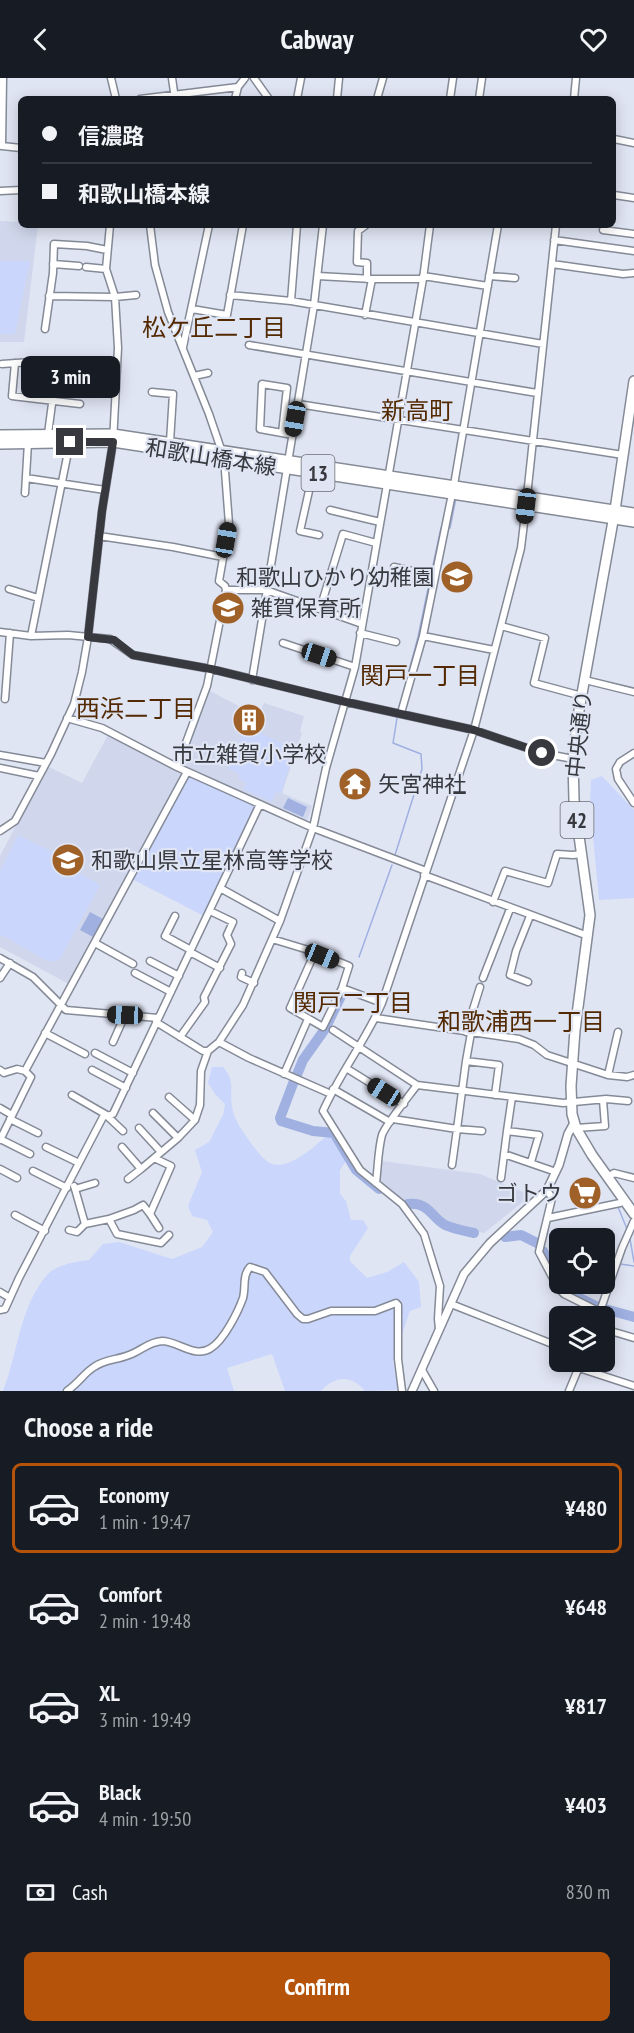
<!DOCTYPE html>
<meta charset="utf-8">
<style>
body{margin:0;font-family:"PT Sans Narrow","Noto Sans JP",sans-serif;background:#242831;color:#f1f3f6;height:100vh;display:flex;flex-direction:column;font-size:22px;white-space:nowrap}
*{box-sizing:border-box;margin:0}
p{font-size:20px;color:#9ea1a6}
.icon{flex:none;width:33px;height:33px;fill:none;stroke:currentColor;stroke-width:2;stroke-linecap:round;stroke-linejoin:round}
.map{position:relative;height:1313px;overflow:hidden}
.drawer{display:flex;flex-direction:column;background:#171b24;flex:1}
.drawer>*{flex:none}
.hud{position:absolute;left:18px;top:18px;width:598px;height:132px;border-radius:9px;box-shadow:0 3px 15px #0003;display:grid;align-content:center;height:132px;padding:0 24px;background:#171b24}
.fabs{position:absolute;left:549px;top:1150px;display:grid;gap:12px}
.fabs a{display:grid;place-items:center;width:66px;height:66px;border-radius:9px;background:#171b24;box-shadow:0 3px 15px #0003;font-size:30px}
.end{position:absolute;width:27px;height:27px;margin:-14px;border:8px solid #37393f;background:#fff;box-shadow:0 0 0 3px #fff}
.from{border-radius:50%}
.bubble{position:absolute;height:42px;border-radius:9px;background:#171b24;box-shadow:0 3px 15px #0003;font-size:20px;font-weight:800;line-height:42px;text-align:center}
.car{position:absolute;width:18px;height:36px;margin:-18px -9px;border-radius:8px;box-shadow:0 0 4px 2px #0007;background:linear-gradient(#222 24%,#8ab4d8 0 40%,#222 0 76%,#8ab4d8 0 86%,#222 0)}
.hud b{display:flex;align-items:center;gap:21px;height:57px;font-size:22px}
.hud b+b{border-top:2px solid #363941}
.hud i{width:15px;height:15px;background:#f1f3f6}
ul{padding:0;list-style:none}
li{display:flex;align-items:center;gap:18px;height:90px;margin:0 12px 9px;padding:0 12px;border:3px solid transparent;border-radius:9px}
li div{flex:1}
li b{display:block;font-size:22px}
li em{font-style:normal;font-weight:800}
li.active{border-color:#b45309}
li>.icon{width:54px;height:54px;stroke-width:1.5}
h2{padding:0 24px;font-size:27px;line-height:72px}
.pay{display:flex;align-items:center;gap:15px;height:66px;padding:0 24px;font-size:22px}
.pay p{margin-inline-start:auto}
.cta{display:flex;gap:12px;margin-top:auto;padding:12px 24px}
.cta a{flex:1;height:69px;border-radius:9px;background:#b45309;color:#fff;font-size:24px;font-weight:800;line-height:69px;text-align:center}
header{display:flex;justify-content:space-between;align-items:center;height:78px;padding:0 24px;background:#171b24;font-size:27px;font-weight:800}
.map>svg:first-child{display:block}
.built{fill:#d0d7ec}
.green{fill:#cad6fb}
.water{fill:#9fb0e1}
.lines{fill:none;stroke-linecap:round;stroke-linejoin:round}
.stream{stroke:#9fb0e1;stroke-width:1.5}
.river{stroke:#9fb0e1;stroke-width:10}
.minor-casing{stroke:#858a97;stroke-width:9}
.tertiary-casing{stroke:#858a97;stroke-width:10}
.primary-casing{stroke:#858a97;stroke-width:12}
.trunk-casing{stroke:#858a97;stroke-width:12}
.minor{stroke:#fff;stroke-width:6}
.tertiary{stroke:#fff;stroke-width:7}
.primary{stroke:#fff;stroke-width:9}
.trunk{stroke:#fff;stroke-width:9}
.route{stroke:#37393f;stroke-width:8}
.labels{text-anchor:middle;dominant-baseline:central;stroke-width:4.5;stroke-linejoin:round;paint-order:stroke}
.shield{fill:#e0e5f4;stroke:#6a6d75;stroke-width:1.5}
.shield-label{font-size:21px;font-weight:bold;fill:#37393f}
.street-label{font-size:22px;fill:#37393f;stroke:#e0e5f4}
.poi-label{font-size:22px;fill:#37393f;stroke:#e0e5f4;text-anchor:start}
.neighbourhood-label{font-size:24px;fill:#522900;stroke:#e0e5f4}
</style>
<header><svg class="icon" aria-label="back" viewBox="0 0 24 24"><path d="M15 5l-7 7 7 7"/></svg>Cabway<svg class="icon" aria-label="heart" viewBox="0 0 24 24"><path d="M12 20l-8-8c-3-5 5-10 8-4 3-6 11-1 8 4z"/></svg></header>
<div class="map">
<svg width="634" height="1313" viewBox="0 0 634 1313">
<rect width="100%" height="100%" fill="#e0e5f4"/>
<path class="built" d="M0 143 21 144V147H38L24 264H0Z
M208 612 258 638 264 625 304 638 300 654 302 655 282 715 312 728 307 743 181 687Z
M109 655 180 692 183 696 69 906 0 869V778L47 688 82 705Z
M382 1083 480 1096 523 1114 529 1119 484 1155 447 1146 440 1137 416 1123 406 1125 379 1105Z"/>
<path class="green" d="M0 183H30L15 256H0Z
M246 648 292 670 288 678 292 680 281 715 276 714 272 724 243 711 247 705 238 700 239 696 227 690Z
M189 697 254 727 255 730 204 838 132 801Z
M602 698 634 732V820L599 822 590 726 591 702Z
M18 757 63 779V785L100 807 61 879 57 883H47L2 857 0 858V793Z
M212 989H223C236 1004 229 1011 232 1028 233 1040 242 1052 248 1061 254 1069 262 1081 270 1085 286 1094 316 1068 326 1058H332L346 1083 340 1092V1116L346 1123 351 1142H363L368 1150 350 1178V1183L367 1200 387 1194 404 1184 419 1204 421 1229 410 1233 393 1282 398 1312 365 1313C351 1296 335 1298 321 1313H285L272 1276 227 1290 234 1313H3C18 1275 20 1225 49 1195 57 1187 78 1183 89 1182L103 1166 119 1164 172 1181 202 1169 213 1154 207 1142 192 1138 188 1128 202 1094 195 1072 209 1064 223 1037 225 1026 215 1016 208 1005Z"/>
<path class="water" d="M288 720 307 729 303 739 283 730Z
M90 834 103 841 93 859 80 852Z"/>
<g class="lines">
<path class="stream" d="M450 450 456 420
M432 492 441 450
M400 627 418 559 430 501
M395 777 422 691 421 676 393 665 397 640
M359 879 392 787
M618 1129 627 1151
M630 1161 634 1184
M620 1186 634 1188"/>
<path class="river" d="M296 999 303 982 325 951 343 914
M294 1003 280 1040 281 1043 313 1053 334 1055 356 1092 379 1111
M408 1126C429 1124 431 1139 445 1147 454 1151 465 1153 474 1155
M505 1159 521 1157 537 1165
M543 1173 560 1205
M560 1206 567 1214 598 1229
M605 1231 634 1239"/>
<g class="minor-casing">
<path id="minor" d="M3 0 2 68 21 70
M111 0 116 21
M172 0 175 21
M254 0 269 21
M140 21 238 9
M235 21 238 9 245 0
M297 21 301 0
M337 21 339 0
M377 21 383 0
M450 21 453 0
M479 21 482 0
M574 21 576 0
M614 61 634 65
M0 113 21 112
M614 117 634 120
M150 147 155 187 168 234 209 336 224 380 229 446 219 503 225 508 226 512 207 608 177 689
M366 147 358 153 357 184 367 185V201
M603 152 634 156
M554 162 634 173
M53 186 79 188
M552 186 623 196 634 195
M86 189 106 191
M318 198 372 201 365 237
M423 198 488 208
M489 198 515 200
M372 201H423
M230 217 291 223 543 266
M49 218 115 219 136 217
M291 223 297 147
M192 231 227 237 243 147
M45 251 53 195 54 166 87 168 107 172
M249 267 537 315
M183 269 209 147
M15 285 12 318 80 326
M2 286 31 284 91 293H117
M194 298 208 295
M152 314 173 316 170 364
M298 326 623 377
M282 355 287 310 262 306 260 351 293 357
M48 356 57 288
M313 395 300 453 319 457
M26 400 105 412
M454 407 498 147
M25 415 28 365
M527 418 556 147
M330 432 380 444
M99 458 173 469 223 479
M394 489 435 498
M9 511 38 520
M226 512H266L362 546
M320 531 343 456 376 465
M501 548 545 560 534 605 582 618
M0 554 31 558 68 557 110 561 133 577 211 591 346 624 474 652 542 675 573 681
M360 555 396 564
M31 558 70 364
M423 558 494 572
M283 565 355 589
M252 602 314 227 323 147
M585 602 634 614
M5 621 10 555
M401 635 423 558 452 416
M67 640 102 650 177 689 313 750 426 793
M634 675 620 684 616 691 618 701 634 725
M0 677 46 685
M0 690 39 698
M0 753 15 743 51 676 74 626 82 594 88 559 102 433 113 364 118 270 115 219 106 191 110 147
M424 797 588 858
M220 810 280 843
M493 824 505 793 548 805 557 776 573 777 582 776
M175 838 165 858 191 872
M272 861 315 874
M95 865 133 886
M190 874 220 890
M315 874 349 888 342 910 323 949 290 930Z
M0 880 33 899 66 932 158 940
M150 883 179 898
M135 895 171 914
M242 895 241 899 254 905
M0 900 10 885
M483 900 510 831
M528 904 510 897 516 873 530 838
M342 910 382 925
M376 940 519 961 534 967 547 977 608 997 627 999 634 997
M156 944 203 973H208L219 964 243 927 280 843 313 750 326 690 355 589 423 201 430 147
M333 952 417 1007
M466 954 480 909
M45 955 85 976
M471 955 466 983 499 987 495 1017
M180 959 205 924 204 919 231 866 227 857 233 844 210 833
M113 964 125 937
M219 964 249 980 331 1016
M95 975 133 995
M466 983 457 1051 482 1053
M346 990 404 1026
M0 992 4 995 17 991 25 993
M92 992 126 1010
M284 996 308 941
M608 997 618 954
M333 1011 390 1044
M72 1017 105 1036 123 1053
M169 1019 195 1042
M0 1030 12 1037
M153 1035 178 1060
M10 1041 38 1055
M393 1041 457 1051 452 1087
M139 1050 161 1074
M576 1050 605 1048 603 1022
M507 1053 512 1019
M0 1061 30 1076
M0 1062 31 999 25 993 187 694
M46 1069 79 1085
M122 1069 141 1091 128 1101
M504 1076 556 1094
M154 1080 171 1088 150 1136 159 1150
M0 1091 17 1100
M141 1091 178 1060 195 1042 200 1027 201 993 208 973
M33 1093 67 1110
M608 1099 614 1095 634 1100
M501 1100 507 1053 539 1057 531 1084
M376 1105C378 1089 378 1072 382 1057 386 1046 409 1018 417 1007L563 1025 606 1021 628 1023
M74 1108 75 1111 95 1105
M75 1111 85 1146 109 1141 117 1156 161 1165 169 1157
M547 1112 552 1120 539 1174 558 1210 564 1216 600 1234
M15 1137 45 1153
M548 1140 620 1125 624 1122
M109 1141 134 1132 143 1127 150 1136
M69 1152 77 1154 85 1146
M0 1214 10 1220
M451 1226 560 1269
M0 1232 5 1231 19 1200 103 1039 113 1036 260 726
M598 1239 622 1170 634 1143
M439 1251 438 1241 440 1208 424 1156 402 1126 360 1092 323 1033C340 995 366 962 382 925L474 652 521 470 526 428
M604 1251 634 1260
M579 1290 634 1308
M422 1292 434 1313
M67 1313C79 1305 84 1295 94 1289 105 1281 117 1282 129 1277 141 1273 148 1264 162 1263 178 1263 195 1281 211 1270 224 1262 238 1234 243 1220 246 1209 242 1198 250 1189L265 1194 297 1236 303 1241H308L331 1233H375L396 1225 398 1227V1281L402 1313
M569 1313 581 1284"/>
</g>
<g class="tertiary-casing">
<path id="tertiary" d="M412 1313 464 1196 490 1165 547 1112 559 1087 568 1056 574 1045"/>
</g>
<g class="primary-casing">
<path id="primary" d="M0 357 113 356 634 435
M0 366 113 364 634 444"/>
</g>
<g class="trunk-casing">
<path id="trunk" d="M634 303 615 432 578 638 573 681 574 722 590 837 575 952 571 1008 572 1036 576 1050 592 1077 634 1136"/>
</g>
<use href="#minor" class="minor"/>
<use href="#tertiary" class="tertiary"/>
<use href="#primary" class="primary"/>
<use href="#trunk" class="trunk"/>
</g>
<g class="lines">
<path class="route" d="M70 364H113L102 433 88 559 114 562 133 577 211 591 346 624 474 652 542 675"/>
</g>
<defs>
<g id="school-disc" transform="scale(1.725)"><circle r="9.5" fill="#9f6127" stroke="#e0e5f4"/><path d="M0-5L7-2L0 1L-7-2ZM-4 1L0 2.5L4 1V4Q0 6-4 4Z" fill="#fff"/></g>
<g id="building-disc" transform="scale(1.725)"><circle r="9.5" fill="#9f6127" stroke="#e0e5f4"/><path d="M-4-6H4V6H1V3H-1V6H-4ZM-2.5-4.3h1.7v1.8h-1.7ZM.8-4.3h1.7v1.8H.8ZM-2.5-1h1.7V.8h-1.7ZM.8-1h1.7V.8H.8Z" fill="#fff"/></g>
<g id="temple-disc" transform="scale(1.725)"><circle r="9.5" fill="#9f6127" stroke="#e0e5f4"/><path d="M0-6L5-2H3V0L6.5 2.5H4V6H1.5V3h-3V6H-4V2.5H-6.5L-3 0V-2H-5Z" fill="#fff"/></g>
<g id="supermarket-disc" transform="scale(1.725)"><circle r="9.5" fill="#9f6127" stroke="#e0e5f4"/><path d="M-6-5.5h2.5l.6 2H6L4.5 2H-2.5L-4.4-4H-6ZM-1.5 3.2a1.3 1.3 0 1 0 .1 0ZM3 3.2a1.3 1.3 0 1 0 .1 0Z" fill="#fff"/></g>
</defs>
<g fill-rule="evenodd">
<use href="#school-disc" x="457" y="499"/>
<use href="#school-disc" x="228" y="530"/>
<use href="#building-disc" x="249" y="642"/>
<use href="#temple-disc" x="355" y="706"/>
<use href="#school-disc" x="68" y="782"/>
<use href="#supermarket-disc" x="585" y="1115"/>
</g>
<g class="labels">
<g class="shield">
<rect x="301.5" y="377" width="33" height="36" rx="4.5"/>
<rect x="560.5" y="724" width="33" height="36" rx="4.5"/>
</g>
<g class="shield-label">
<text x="318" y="395">13</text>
<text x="577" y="742">42</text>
</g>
<g class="street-label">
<text transform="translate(211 379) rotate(9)">和歌山橋本線</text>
<text transform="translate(579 656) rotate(-84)">中央通り</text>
</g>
<g class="poi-label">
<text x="434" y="499" text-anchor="end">和歌山ひかり幼稚園</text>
<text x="251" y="530">雑賀保育所</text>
<text x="249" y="676" text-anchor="middle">市立雑賀小学校</text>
<text x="378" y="706">矢宮神社</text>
<text x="91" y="782">和歌山県立星林高等学校</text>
<text x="562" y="1115" text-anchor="end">ゴトウ</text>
</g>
<g class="neighbourhood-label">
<text x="214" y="249">松ケ丘二丁目</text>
<text x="417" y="332">新高町</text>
<text x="420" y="597">関戸一丁目</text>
<text x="136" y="630">西浜二丁目</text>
<text x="353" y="924">関戸二丁目</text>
<text x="521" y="943">和歌浦西一丁目</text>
</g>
</g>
</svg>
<div class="fabs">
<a><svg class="icon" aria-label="locate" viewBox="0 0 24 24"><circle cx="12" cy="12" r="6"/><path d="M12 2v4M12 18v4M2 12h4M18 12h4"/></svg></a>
<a><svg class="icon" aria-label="layers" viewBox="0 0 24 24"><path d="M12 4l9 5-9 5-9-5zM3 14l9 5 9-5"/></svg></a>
</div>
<i class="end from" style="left:542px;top:675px"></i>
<i class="end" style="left:70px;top:364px"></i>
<div class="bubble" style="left:21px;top:278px;width:99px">3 min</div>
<i class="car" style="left:295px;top:341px;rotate:190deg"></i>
<i class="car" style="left:526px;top:428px;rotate:187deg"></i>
<i class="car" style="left:226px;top:462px;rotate:10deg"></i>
<i class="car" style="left:319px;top:577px;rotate:108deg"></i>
<i class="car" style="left:322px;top:878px;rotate:112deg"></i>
<i class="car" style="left:125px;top:937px;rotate:272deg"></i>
<i class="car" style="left:384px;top:1014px;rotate:302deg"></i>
<div class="hud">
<b><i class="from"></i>信濃路</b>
<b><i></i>和歌山橋本線</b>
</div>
</div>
<section class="drawer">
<h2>Choose a ride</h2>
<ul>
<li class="active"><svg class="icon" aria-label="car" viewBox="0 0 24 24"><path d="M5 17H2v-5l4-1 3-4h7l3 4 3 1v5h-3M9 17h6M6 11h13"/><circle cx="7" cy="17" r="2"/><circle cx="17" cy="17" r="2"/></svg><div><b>Economy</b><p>1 min · 19:47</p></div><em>¥480</em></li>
<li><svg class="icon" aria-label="car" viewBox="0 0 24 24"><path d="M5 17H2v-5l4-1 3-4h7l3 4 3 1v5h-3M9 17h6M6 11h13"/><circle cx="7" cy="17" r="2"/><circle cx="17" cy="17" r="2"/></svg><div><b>Comfort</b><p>2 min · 19:48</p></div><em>¥648</em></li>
<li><svg class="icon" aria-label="car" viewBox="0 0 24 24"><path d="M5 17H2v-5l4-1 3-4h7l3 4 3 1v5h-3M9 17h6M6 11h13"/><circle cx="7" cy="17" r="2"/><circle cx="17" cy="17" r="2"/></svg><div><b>XL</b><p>3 min · 19:49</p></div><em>¥817</em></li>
<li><svg class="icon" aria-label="car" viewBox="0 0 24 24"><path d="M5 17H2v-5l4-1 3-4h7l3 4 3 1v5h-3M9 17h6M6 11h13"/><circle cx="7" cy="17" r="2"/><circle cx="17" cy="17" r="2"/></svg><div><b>Black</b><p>4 min · 19:50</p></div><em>¥403</em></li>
</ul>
<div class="pay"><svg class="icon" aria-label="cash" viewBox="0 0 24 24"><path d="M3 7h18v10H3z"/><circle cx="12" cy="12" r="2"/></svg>Cash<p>830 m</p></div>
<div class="cta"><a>Confirm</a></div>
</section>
